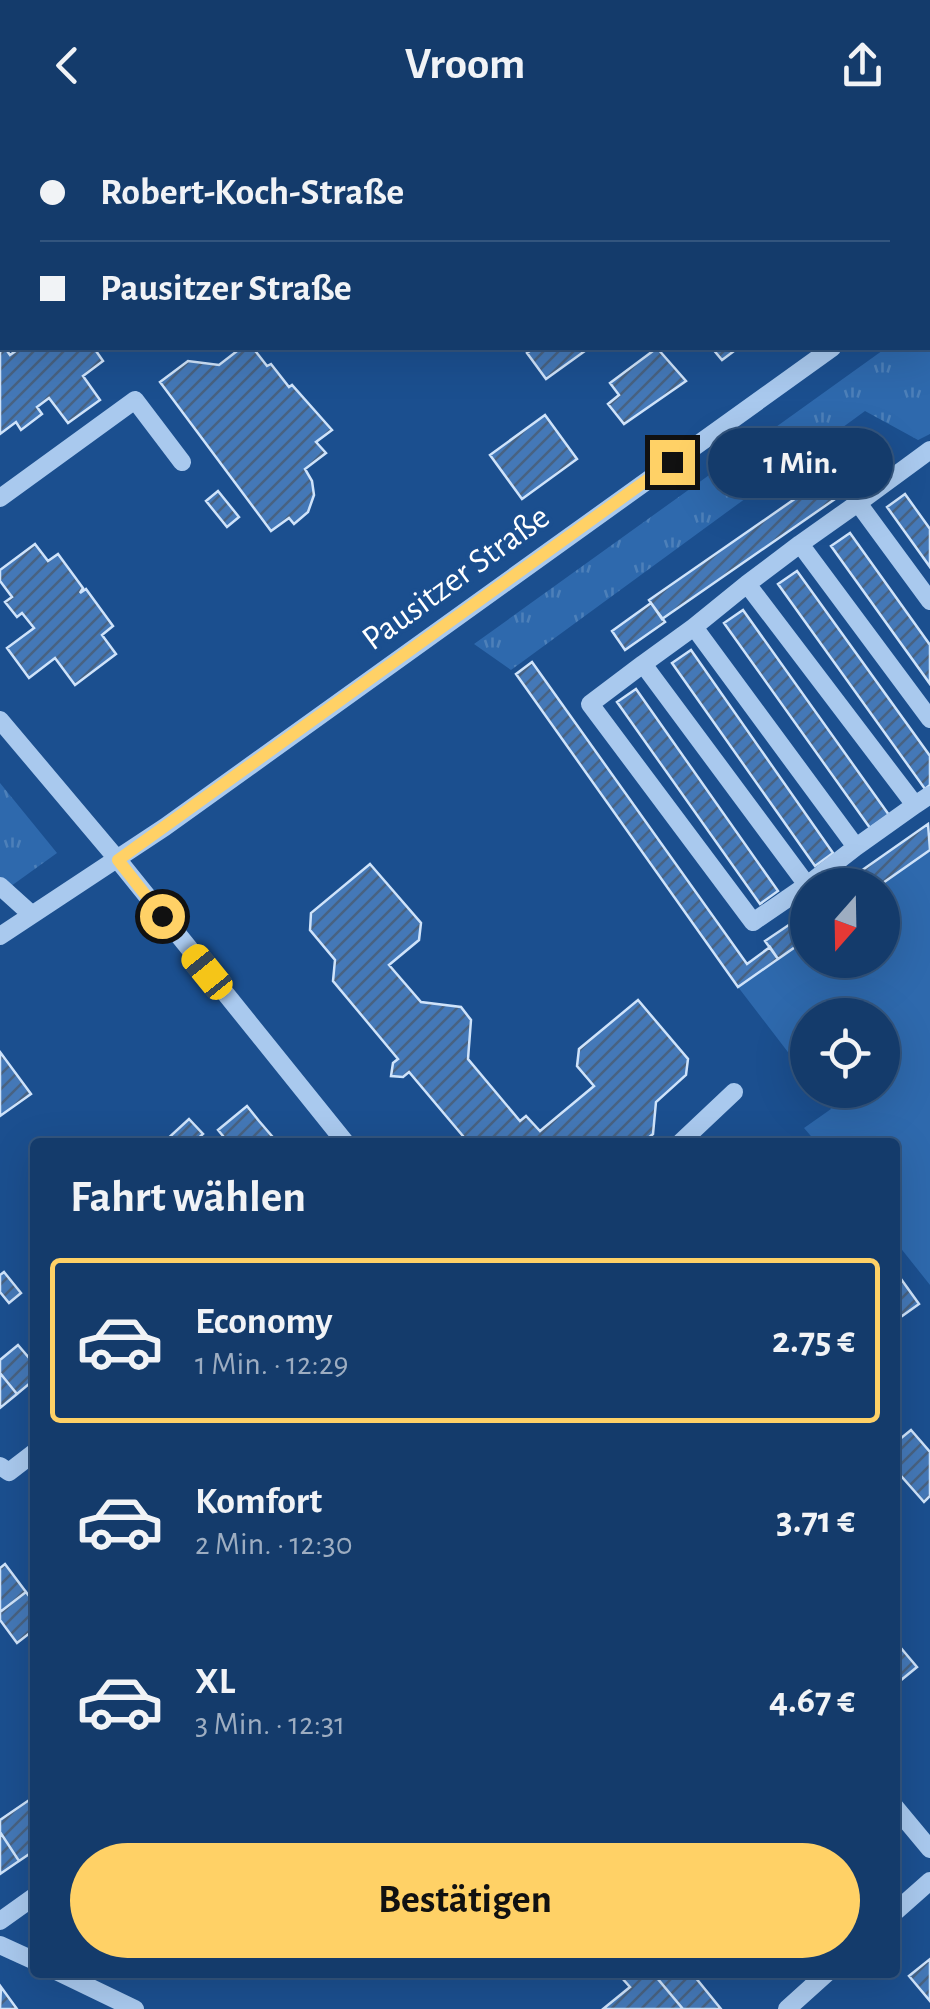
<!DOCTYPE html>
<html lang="de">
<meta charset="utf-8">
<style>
body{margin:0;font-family:"Alegreya Sans",sans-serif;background:#214673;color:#f1f3f6;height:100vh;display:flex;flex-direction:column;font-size:38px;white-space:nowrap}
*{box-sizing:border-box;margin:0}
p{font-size:32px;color:#9dadc1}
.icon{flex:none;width:55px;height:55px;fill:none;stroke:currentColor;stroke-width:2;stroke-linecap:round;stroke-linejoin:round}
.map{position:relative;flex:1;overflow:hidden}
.panel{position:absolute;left:30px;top:1008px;width:870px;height:840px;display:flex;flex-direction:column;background:#143b6b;border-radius:10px;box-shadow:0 10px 40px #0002,0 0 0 2px #33557e}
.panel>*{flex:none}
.banner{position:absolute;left:0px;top:0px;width:930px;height:220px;box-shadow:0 10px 40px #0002,0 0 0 2px #33557e;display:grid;align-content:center;height:220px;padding:0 40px;background:#143b6b}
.needle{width:65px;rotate:200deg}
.fabs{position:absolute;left:790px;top:738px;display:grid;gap:20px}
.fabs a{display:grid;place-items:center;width:110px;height:110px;border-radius:50%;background:#143b6b;box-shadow:0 10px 40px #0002,0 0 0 2px #33557e;font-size:50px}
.end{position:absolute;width:45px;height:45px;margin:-22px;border:12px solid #ffd166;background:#111;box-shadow:0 0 0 5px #111}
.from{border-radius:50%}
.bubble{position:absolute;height:70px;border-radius:35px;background:#143b6b;box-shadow:0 10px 40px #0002,0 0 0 2px #33557e;font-size:32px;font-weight:700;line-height:70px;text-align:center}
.car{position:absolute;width:30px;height:60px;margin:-30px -15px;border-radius:12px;box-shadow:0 0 8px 2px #0007;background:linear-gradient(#f5c518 24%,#345 0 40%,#f5c518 0 76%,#345 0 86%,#f5c518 0)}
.banner b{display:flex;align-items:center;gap:35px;height:95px;font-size:38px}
.banner b+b{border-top:2px solid #33557e}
.banner i{width:25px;height:25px;background:#f1f3f6}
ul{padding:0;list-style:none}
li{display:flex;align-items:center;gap:30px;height:165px;margin:0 20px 15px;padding:0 20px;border:5px solid transparent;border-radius:10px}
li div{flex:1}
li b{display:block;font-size:38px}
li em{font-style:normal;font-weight:700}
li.active{border-color:#ffd166}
li>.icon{width:90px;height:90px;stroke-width:1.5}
h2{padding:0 40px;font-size:45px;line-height:120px}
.action{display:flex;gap:20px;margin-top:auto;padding:20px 40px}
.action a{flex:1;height:115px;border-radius:60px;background:#ffd166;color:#111;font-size:40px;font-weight:700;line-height:115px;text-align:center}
header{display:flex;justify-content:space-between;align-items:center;height:130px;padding:0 40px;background:#143b6b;font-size:45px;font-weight:700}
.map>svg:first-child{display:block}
.grass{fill:url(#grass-tufts)}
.garden{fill:#2e69ad}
.building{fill:url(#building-hatch);stroke:#cfe3fa;stroke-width:2.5}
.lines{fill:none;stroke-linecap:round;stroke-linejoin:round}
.minor{stroke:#a9c9ee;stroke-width:18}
.route{stroke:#ffd166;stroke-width:12}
.labels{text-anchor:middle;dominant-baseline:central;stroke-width:8;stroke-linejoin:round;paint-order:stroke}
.street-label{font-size:35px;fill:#fff;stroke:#1b4f8f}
</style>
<header><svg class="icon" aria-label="back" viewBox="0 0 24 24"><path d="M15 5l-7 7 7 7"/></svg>Vroom<svg class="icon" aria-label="share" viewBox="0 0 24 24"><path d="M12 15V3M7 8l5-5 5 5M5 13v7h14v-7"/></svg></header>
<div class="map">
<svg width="930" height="1879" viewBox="0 0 930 1879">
<defs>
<pattern id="grass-tufts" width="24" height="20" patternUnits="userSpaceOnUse" patternTransform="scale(2.5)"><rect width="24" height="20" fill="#2e69ad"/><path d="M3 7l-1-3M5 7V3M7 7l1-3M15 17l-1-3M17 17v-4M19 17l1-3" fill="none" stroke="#4d80b9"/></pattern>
<pattern id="building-hatch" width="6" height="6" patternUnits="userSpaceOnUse" patternTransform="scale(2.5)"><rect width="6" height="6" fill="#4478b7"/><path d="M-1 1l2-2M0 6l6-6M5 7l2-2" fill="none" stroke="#486282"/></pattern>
</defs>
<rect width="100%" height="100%" fill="#1b4f8f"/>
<path class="grass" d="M930 186V304L918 310 865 281 511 540 474 514 886 218H928Z
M0 653 57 723 0 764Z"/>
<path class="garden" d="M930 720V1155L895 1111V1012H816L804 998 831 979 818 960H882V885H808L807 947 738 857 807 808 808 830H882L880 755Z"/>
<path class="building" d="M571 0H649L645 2Z
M5 218 10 225 17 220 15 218H94L103 231 83 246 100 270 68 293 49 268 37 277 42 284 21 300 16 292 0 304V222Z
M241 218H253L267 236 271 234 289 257 292 255 332 300 316 312 326 323 305 339 312 351 314 365 308 382 294 394 289 388 271 401 160 252 188 231 219 235Z
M534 218H589L546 249 527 223Z
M657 218 686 251 624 294 608 274 619 265 610 253Z
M712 218H738L722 230Z
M545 285 577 329 522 369 490 325Z
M874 314 887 333 662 489 649 470Z
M218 361 239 387 227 397 206 371Z
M905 364 930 399V437L887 377Z
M850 403 930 515V554L831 416Z
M35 414 48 431 58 424 83 458 80 463 86 459 113 496 102 505 116 524 75 555 55 528 29 548 7 518 34 498 22 483 17 487 5 472 12 467 0 451V440Z
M797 441 930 626V655L925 659 778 454Z
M651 473 665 492 625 520 612 501Z
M743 480 889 685 870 698 724 493Z
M691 520 833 723 815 736 672 533Z
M532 532 747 834 770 817 778 829 738 857 516 544Z
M636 559 778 761 760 774 617 572Z
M928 694 930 720 880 755H841Z
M370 734 421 793 419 810 389 835 421 872 461 877 471 890 468 929 520 991 526 986 540 1001 594 956 577 936 579 919 638 870 688 929 686 945 656 972 653 1004 643 1012H468L409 942 403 947 391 946 393 933 398 929 333 851 335 830 310 800 311 783Z
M808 782V808L778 829 765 811Z
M0 922 31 964 0 986Z
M247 976 259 991 277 1012H228L218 1000Z
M189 989 203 1004 194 1012H164Z
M4 1142 21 1163 9 1173 0 1162V1145Z
M901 1149 919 1174 895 1191V1153Z
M18 1215 35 1235V1249L17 1264 0 1243V1230Z
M0 1243 17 1264 0 1278Z
M911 1300 930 1322V1366L924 1372 895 1339V1313Z
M5 1434 26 1462 0 1482V1438Z
M26 1462 35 1474V1499L17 1513 0 1490V1482Z
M895 1511 917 1537 895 1555Z
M35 1666V1720L19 1731 0 1702V1690Z
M0 1702 19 1731 0 1744Z
M930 1829V1871L909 1846Z
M628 1842H652L683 1879H603L630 1857 622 1848Z
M652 1842H691L721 1879H683Z
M1 1857 17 1879H0Z"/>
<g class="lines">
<path class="minor" d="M244 0 245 2
M517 0 519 2
M738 0 740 2
M680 2 684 0
M928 152 930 150
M930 320 858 373 930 471
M0 368 135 270 182 332
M858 373 800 414 930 589
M800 414 747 454 915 675 930 665
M747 454 694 497 856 717 915 675
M694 497 643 534 807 755 856 717
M643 534 590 574 753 792 807 755
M0 590 118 730 345 1012
M0 756 31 784
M0 806 165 697 832 218
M681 1012 734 962
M0 1336 9 1342 35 1322
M895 1677 930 1719
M895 1782 930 1751
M0 1791 35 1766
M0 1815 35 1831
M58 1842 135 1879
M787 1879 828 1842"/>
</g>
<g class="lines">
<path class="route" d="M162 786 118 730 672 332"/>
</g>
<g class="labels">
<g class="street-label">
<text transform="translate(456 448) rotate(-36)">Pausitzer Straße</text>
</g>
</g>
</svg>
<div class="fabs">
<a><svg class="needle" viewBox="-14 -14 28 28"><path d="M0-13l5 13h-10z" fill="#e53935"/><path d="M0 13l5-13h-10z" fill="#9dadc1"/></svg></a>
<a><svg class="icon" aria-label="locate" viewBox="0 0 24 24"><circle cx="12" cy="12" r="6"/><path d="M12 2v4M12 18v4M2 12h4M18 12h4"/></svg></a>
</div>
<i class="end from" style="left:162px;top:786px"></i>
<i class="end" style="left:672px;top:332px"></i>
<div class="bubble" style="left:708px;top:298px;width:185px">1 Min.</div>
<i class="car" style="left:207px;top:842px;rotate:321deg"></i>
<div class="banner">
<b><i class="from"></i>Robert-Koch-Straße</b>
<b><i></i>Pausitzer Straße</b>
</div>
<section class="panel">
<h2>Fahrt wählen</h2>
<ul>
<li class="active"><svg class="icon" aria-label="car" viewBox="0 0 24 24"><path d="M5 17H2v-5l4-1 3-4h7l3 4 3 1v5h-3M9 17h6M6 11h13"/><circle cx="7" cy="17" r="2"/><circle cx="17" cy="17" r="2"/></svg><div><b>Economy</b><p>1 Min. · 12:29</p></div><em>2.75 €</em></li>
<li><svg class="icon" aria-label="car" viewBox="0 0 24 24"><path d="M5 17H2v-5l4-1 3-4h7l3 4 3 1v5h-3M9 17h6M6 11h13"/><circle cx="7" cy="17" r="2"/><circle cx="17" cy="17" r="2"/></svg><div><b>Komfort</b><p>2 Min. · 12:30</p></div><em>3.71 €</em></li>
<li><svg class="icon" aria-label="car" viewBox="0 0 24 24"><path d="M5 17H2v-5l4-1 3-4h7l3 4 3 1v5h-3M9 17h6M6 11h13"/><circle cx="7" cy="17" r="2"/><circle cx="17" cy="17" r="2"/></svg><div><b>XL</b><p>3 Min. · 12:31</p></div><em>4.67 €</em></li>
</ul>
<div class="action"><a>Bestätigen</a></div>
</section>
</div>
